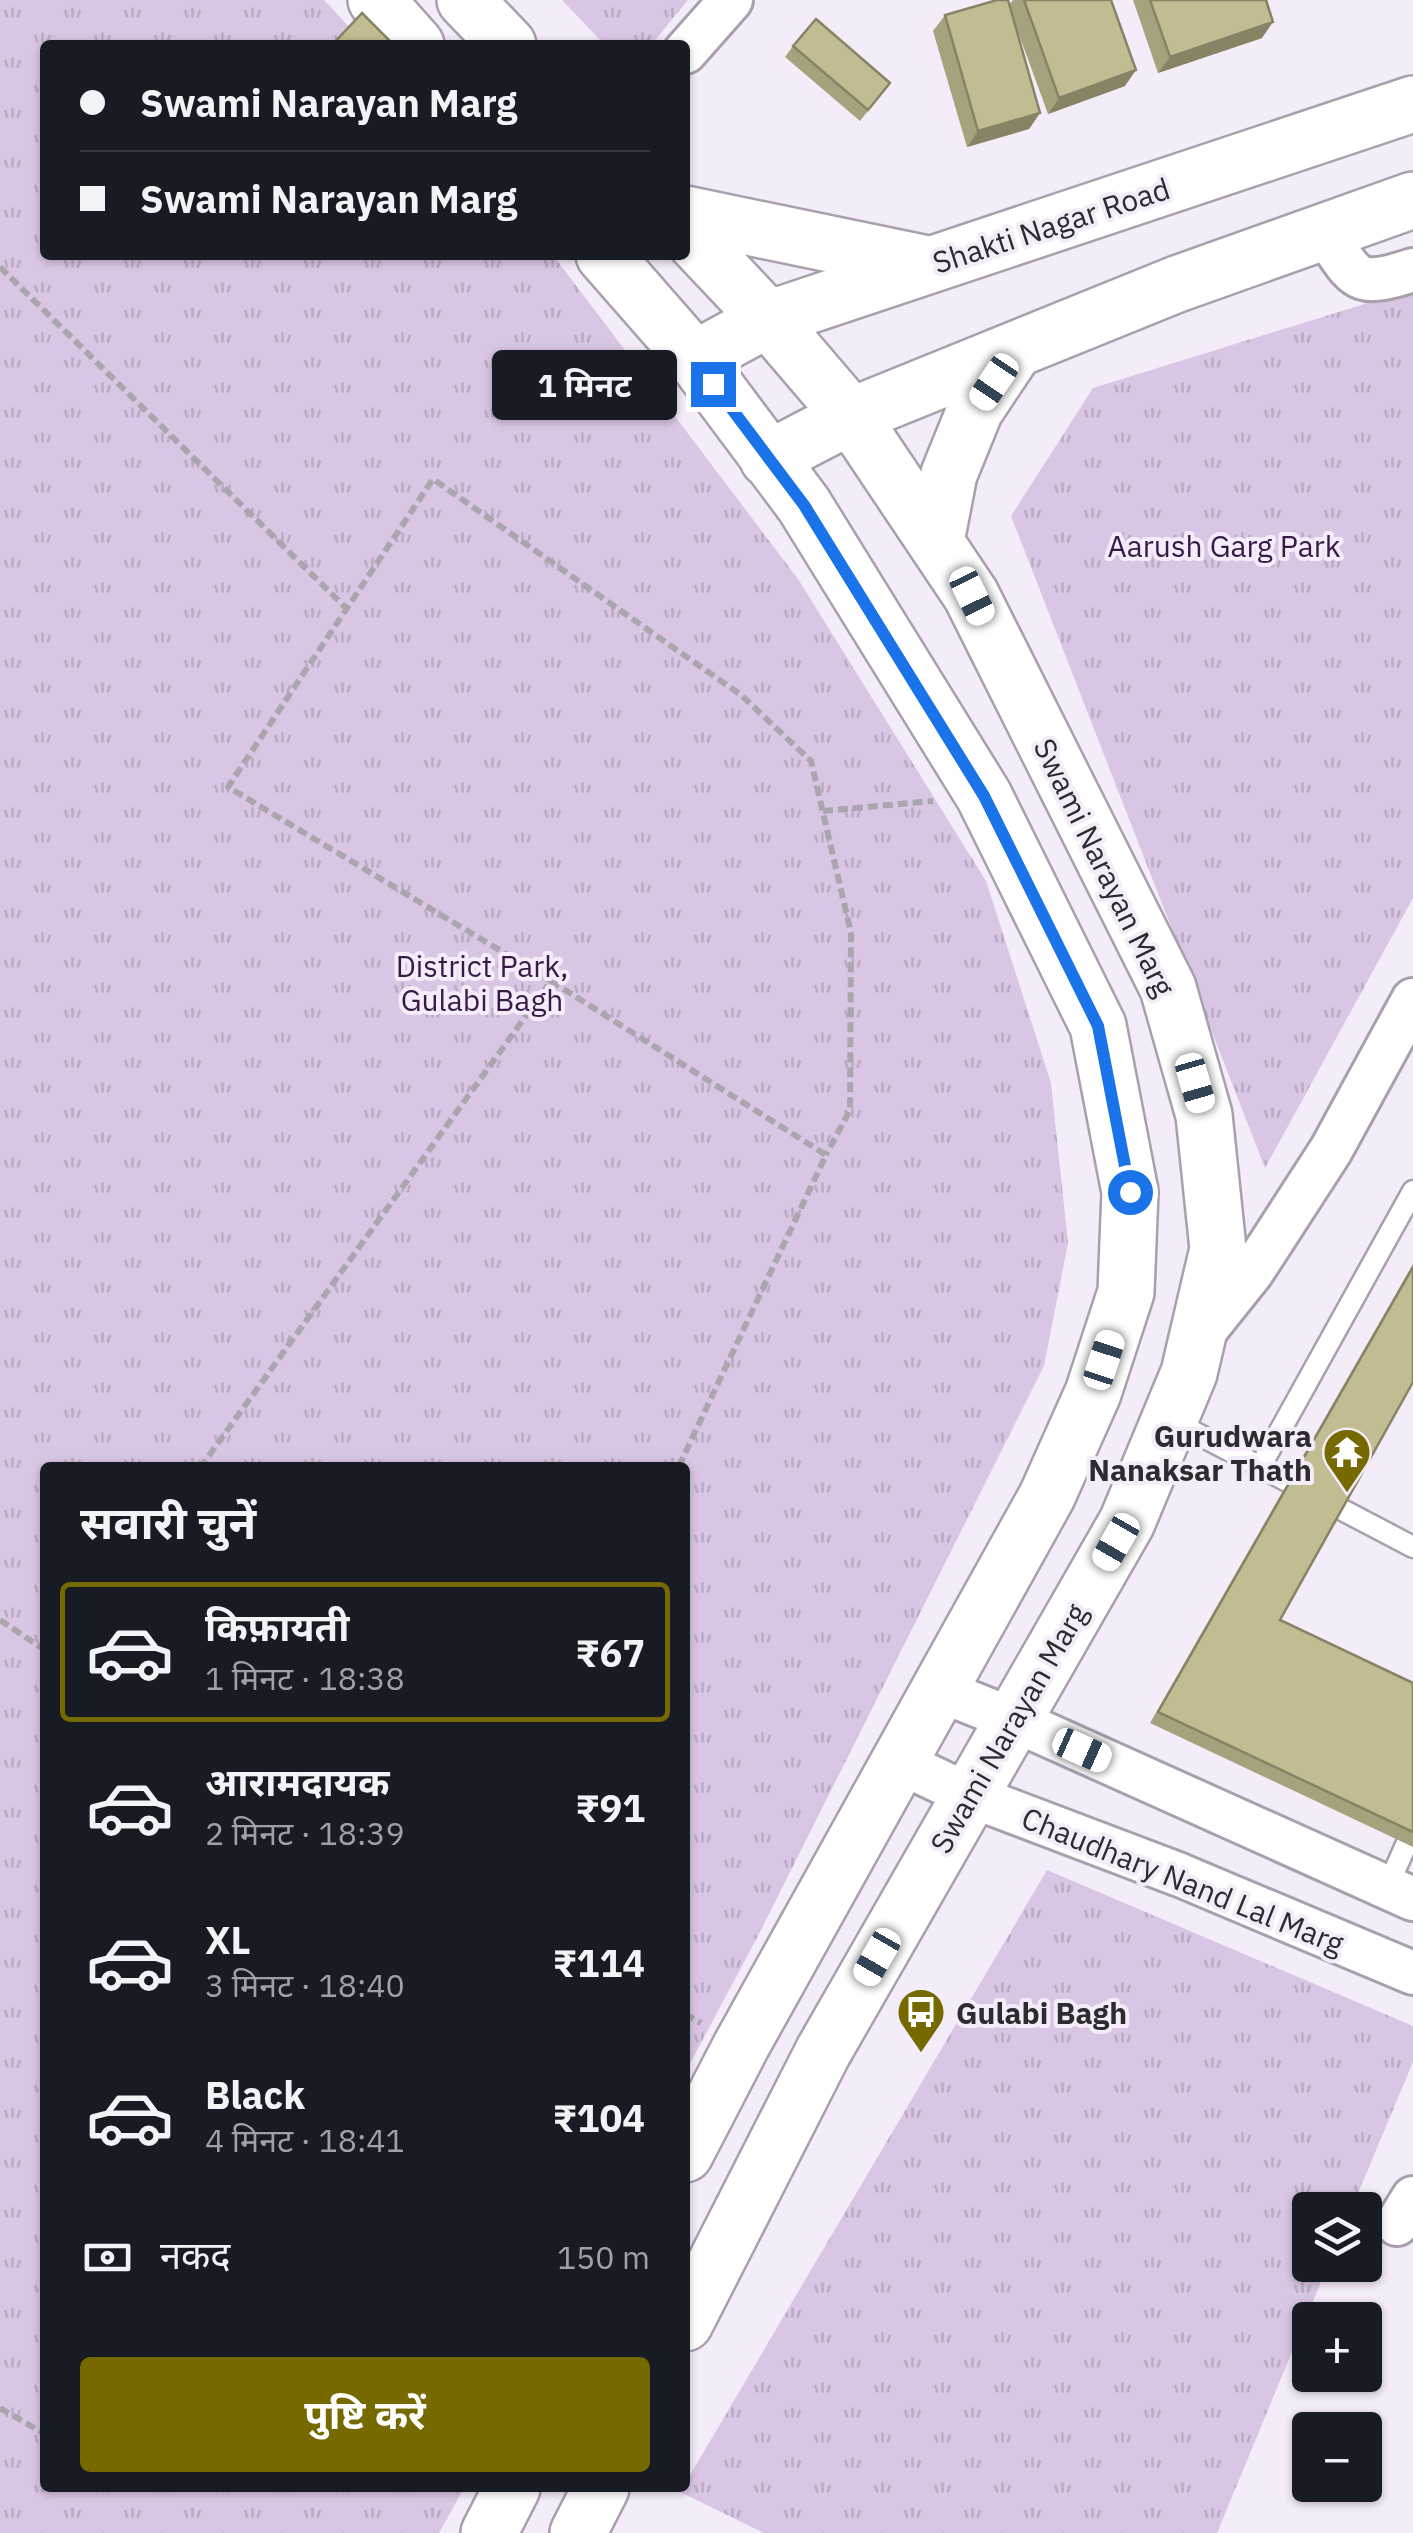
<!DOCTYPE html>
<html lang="hi">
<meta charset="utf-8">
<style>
body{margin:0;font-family:"IBM Plex Sans","Noto Sans Devanagari",sans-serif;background:#20242c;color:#f1f3f6;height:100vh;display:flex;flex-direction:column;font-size:38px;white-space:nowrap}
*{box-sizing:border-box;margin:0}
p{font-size:32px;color:#9ea1a6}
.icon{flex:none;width:55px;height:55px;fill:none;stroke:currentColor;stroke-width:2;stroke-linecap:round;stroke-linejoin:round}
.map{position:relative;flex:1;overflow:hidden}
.details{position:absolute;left:40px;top:1462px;width:650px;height:1030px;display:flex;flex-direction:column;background:#171b24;border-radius:10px;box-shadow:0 2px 8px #0004}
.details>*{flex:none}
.banner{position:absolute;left:40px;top:40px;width:650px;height:220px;border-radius:10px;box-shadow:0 2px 8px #0004;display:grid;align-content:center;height:220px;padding:0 40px;background:#171b24}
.fabs{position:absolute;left:1292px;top:2192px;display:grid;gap:20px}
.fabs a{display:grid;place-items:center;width:90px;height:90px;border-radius:10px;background:#171b24;box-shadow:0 2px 8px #0004;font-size:50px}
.end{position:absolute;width:45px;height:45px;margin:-22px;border:12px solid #1a73e8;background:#fff;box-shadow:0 0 0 5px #fff}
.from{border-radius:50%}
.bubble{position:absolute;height:70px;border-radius:10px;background:#171b24;box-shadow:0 2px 8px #0004;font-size:32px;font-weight:700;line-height:70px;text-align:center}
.car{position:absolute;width:30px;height:60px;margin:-30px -15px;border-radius:12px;box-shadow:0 0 8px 2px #0007;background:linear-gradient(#fff 24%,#345 0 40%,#fff 0 76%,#345 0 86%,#fff 0)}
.banner b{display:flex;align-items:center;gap:35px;height:95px;font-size:38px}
.banner b+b{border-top:2px solid #363941}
.banner i{width:25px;height:25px;background:#f1f3f6}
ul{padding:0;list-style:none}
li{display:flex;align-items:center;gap:30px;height:140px;margin:0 20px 15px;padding:0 20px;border:5px solid transparent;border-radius:10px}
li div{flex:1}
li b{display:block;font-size:38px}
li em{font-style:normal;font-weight:700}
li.current{border-color:#766900}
li>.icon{width:90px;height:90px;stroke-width:1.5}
h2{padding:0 40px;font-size:45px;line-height:120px}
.pay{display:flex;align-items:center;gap:25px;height:110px;padding:0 40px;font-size:38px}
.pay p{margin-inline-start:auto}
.primary-button{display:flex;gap:20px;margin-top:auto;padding:20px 40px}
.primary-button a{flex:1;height:115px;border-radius:10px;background:#766900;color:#fff;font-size:40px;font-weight:700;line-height:115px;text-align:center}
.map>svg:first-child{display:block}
.grass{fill:url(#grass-tufts)}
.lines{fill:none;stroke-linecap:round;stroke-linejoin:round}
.lane-casing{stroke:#a8a0ac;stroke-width:25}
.street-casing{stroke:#a8a0ac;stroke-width:48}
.secondary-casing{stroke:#a8a0ac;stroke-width:60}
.path{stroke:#aba5ae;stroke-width:6;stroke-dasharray:10 5;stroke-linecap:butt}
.lane{stroke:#fff;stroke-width:20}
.street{stroke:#fff;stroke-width:42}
.secondary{stroke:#fff;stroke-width:55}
.wall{fill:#a6a27e}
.shaded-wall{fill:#878466}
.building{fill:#c1bc92;stroke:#878466;stroke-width:2.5}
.route{stroke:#1a73e8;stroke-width:12}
.labels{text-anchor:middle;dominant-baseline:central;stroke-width:8;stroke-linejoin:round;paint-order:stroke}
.street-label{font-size:30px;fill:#2d2b2f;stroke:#f4ecf9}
.park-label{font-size:30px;fill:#381a47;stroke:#f4ecf9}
.poi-label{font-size:30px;font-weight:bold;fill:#2d2b2f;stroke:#f4ecf9;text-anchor:end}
</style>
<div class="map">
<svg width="1413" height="2533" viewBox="0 0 1413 2533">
<defs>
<pattern id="grass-tufts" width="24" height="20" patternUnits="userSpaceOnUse" patternTransform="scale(2.5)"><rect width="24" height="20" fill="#d9c6e4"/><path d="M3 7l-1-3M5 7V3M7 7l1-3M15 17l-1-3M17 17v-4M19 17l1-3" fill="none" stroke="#bbaac4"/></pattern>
</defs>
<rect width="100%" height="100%" fill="#f4ecf9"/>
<path class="grass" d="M0 0H324L351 29 336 45H45V255H553L798 579 986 881 1051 1083 1068 1243 1044 1366 760 1932 685 2073V1468H45V2488H464L439 2533H0Z
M562 0H688L651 45H605Z
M1413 289V898L1265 1168 1011 516 1093 388Z
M1047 1870 1413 2026V2062L1351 2210H1310V2265H1328L1217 2533H764L680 2492Z"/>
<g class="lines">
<g class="lane-casing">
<path id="lane" d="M1171 1420 1413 1547
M1260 1467 1413 1191
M1387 1888 1413 1829"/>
</g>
<g class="street-casing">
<path id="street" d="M685 52 731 0
M1324 232C1357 280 1354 289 1413 270
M1200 1337 1252 1272 1331 1150 1413 1000
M939 1690 1014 1720 1413 1899
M899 1762 969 1795 1180 1875 1413 1973
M1397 2224 1413 2198"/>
</g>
<g class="secondary-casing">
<path id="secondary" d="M376 0 416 45
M465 0 508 45
M685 214 927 264
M685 231 768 319 851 416 971 595 1168 988 1204 1115 1218 1249 1189 1373 1127 1522 823 2052 685 2323
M604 255 695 359 804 505 984 796 1098 1026 1130 1192 1126 1292 1093 1393 1047 1496 741 2046 685 2154
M695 359 768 319 1413 104
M768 459 851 416 1177 284 1413 200
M936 541 949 474 975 410 1013 353
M489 2533 512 2488
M578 2533 601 2488"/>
</g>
<path class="path" d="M0 267 347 609
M823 811 933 801
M551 981 228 787 433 479 741 695 811 761 851 933 850 1110 826 1155
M200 1468 551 981 826 1155 678 1468
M0 1620 45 1650
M685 2014 701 2023
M0 2408 45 2434"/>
<use href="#lane" class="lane"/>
<use href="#street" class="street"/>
<use href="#secondary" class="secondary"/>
</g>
<path class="wall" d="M1013 0H1111L1125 86 1048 114 1014 21 1040 113 1029 129 967 147 933 31 945 15 1009 5Z
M1133 0H1266L1262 38 1158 73Z
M793 46 890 83 860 121 785 57Z
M1413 1264V1382L1280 1620 1413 1683V1847L1150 1723Z"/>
<path class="shaded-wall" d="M1273 22 1262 38 1158 73 1170 57Z
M1136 70 1125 86 1048 114 1059 98Z
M1040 113 1029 129 967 147 978 131Z"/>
<path class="building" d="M997 0H1008L1040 113 978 131 945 15Z
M1024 0H1111L1136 70 1059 98Z
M1150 0H1266L1273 22 1170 57Z
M362 13 394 45H332Z
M816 19 890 83 868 110 793 46Z
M1413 1267V1382L1280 1620 1413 1683V1832L1158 1712Z"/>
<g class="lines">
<path class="route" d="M713 384 804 505 984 796 1098 1026 1130 1192"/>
</g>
<defs>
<g id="temple-pin" transform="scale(2.5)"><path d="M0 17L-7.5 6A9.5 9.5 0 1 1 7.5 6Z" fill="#766900" stroke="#f4ecf9"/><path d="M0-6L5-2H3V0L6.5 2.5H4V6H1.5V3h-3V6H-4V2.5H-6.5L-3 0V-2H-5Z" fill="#fff"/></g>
<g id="bus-pin" transform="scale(2.5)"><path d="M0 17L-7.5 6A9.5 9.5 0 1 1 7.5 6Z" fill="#766900" stroke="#f4ecf9"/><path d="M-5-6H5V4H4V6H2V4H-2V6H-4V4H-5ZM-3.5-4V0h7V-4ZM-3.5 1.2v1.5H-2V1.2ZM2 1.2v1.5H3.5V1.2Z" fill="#fff"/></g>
</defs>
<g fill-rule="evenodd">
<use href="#temple-pin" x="1347" y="1452"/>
<use href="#bus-pin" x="921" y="2012"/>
</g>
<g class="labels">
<g class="street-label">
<text transform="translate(1051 225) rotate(-18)">Shakti Nagar Road</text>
<text transform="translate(1105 867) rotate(64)">Swami Narayan Marg</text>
<text transform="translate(1008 1728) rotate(-60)">Swami Narayan Marg</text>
<text transform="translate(1183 1880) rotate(22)">Chaudhary Nand Lal Marg</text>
</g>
<g class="park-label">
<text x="1224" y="545">Aarush Garg Park</text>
<text x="482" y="965">District Park,<tspan x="482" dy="34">Gulabi Bagh</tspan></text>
</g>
<g class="poi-label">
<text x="1312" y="1435">Gurudwara<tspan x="1312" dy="34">Nanaksar Thath</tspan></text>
<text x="956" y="2012" text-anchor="start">Gulabi Bagh</text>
</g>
</g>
</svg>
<div class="fabs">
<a><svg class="icon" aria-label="layers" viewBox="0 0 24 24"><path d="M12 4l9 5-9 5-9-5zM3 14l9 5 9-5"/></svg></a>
<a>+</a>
<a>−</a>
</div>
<i class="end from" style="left:1130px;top:1192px"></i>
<i class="end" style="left:713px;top:384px"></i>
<div class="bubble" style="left:492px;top:350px;width:185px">1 मिनट</div>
<i class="car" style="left:994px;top:382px;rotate:214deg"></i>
<i class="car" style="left:972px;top:596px;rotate:154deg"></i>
<i class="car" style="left:1195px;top:1083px;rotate:164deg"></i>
<i class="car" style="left:1104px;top:1360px;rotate:18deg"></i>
<i class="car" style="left:1116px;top:1542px;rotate:210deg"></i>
<i class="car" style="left:1082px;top:1750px;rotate:114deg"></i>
<i class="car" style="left:877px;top:1957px;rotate:210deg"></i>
<div class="banner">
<b><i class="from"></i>Swami Narayan Marg</b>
<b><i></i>Swami Narayan Marg</b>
</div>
<section class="details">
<h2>सवारी चुनें</h2>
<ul>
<li class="current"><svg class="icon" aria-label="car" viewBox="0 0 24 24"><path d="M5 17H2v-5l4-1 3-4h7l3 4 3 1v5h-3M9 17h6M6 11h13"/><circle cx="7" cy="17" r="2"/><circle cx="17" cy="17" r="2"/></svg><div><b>किफ़ायती</b><p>1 मिनट · 18:38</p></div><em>₹67</em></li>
<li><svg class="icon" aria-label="car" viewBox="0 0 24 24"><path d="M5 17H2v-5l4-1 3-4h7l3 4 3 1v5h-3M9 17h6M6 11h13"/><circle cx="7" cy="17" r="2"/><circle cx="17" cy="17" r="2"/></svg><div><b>आरामदायक</b><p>2 मिनट · 18:39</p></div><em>₹91</em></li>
<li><svg class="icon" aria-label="car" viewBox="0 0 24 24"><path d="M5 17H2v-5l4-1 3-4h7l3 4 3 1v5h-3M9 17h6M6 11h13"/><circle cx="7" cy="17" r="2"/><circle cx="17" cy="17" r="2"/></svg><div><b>XL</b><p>3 मिनट · 18:40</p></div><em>₹114</em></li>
<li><svg class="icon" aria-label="car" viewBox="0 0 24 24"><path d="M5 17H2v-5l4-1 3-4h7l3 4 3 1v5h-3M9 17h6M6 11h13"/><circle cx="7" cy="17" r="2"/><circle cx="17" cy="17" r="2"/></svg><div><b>Black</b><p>4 मिनट · 18:41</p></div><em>₹104</em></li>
</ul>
<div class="pay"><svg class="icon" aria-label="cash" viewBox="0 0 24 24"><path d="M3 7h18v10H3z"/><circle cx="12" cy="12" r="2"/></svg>नकद<p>150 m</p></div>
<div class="primary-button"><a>पुष्टि करें</a></div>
</section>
</div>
